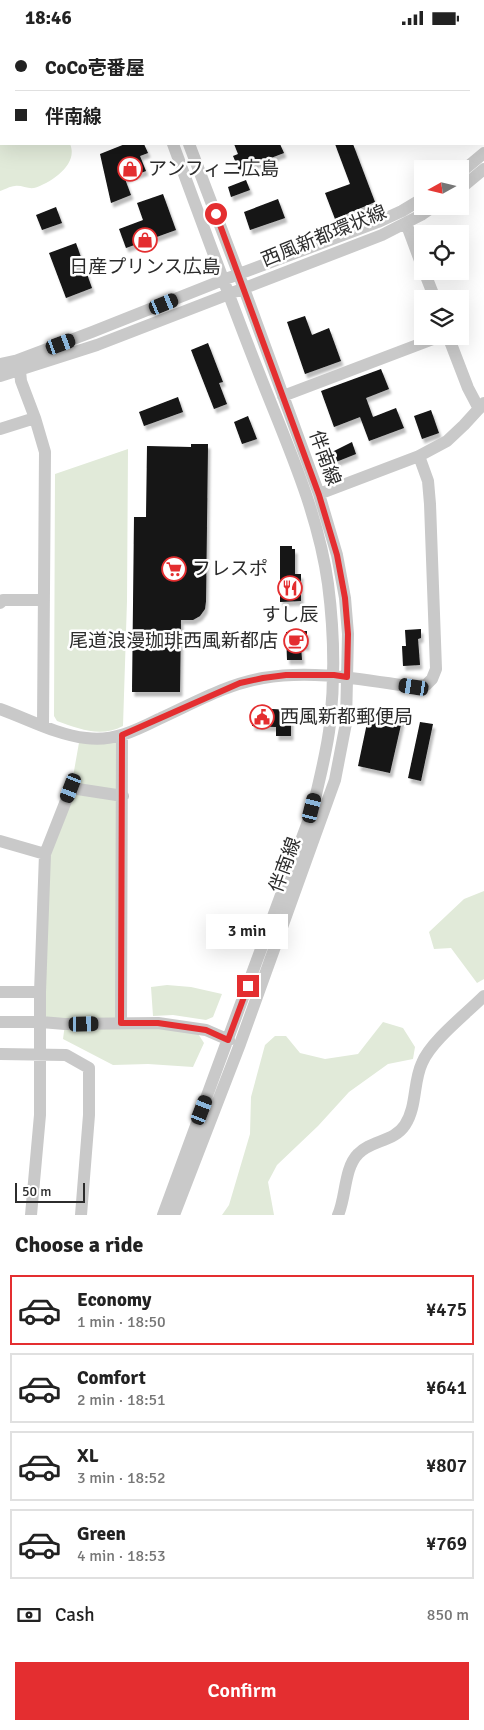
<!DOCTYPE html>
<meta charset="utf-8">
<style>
body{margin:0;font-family:Signika,"Noto Sans JP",sans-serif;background:#f6f6f6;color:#222;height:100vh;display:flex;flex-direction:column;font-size:19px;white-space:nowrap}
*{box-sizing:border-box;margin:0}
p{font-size:16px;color:#767676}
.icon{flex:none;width:28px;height:28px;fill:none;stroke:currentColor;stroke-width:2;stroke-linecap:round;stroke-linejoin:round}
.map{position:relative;height:1180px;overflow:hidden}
.side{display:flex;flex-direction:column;background:#fff;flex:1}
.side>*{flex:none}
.hud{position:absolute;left:0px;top:0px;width:485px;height:110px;box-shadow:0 5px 20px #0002;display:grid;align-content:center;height:110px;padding:0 15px;background:#fff}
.needle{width:32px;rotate:262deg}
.fabs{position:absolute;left:414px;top:125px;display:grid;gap:10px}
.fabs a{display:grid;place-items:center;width:55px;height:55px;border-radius:0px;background:#fff;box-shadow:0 5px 20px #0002;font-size:25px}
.scale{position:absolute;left:15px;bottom:12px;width:70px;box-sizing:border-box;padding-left:5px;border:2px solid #2c2c2c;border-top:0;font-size:14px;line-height:18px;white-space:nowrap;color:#2c2c2c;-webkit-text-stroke:4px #fff;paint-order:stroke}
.end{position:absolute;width:22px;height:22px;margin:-11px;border:6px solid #e42e30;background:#fff;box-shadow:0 0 0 2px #fff}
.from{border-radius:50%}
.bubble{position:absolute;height:35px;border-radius:0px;background:#fff;box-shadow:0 5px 20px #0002;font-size:16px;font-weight:600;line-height:35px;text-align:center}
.car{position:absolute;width:15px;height:30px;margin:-15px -8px;border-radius:6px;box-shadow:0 0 4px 1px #0007;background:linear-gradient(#222 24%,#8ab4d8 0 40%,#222 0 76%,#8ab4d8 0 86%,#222 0)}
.hud b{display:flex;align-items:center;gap:18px;height:48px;font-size:19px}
.hud b+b{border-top:1px solid #e0e0e0}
.hud i{width:12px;height:12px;background:#222}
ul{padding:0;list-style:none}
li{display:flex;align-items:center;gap:15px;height:70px;margin:0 10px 8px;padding:0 5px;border:2px solid #e0e0e0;border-radius:0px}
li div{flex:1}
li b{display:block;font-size:19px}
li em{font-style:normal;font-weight:600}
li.on{border-color:#e42e30}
li>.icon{width:45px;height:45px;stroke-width:1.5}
h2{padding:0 15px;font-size:22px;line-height:60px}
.pay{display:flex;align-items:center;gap:12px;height:55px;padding:0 15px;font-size:19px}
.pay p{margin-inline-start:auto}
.button{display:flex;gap:10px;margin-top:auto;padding:10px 15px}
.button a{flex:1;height:58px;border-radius:0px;background:#e42e30;color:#fff;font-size:20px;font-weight:600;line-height:58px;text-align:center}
.status{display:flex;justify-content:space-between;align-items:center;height:35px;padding:0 25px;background:#fff;direction:ltr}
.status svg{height:14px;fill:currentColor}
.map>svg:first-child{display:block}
.green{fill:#e1ead9}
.building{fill:#131313;filter:url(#shadow)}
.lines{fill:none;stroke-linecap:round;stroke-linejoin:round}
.minor{stroke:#c9c9c9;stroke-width:12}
.route{stroke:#e42e30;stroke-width:6}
.labels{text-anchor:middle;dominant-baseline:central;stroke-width:5;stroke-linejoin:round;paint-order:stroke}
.poi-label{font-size:19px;fill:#2c2c2c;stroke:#fff;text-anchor:start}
.street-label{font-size:19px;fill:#2c2c2c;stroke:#fff}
</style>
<div class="status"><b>18:46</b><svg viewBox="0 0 49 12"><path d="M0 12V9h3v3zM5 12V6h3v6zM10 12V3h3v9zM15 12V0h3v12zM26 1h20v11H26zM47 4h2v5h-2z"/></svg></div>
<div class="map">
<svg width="484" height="1180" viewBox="0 0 484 1180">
<defs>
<filter id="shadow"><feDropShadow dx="2.5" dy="4.5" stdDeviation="1" flood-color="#0004"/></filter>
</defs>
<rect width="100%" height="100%" fill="#fff"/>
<path class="green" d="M0 0 30 1H1V109H70C79 129 51 148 34 153 28 154 21 150 15 151 10 151 4 155 0 156Z
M128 414 127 566 123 691C100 703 80 694 57 686L54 681 55 439Z
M122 700 121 988 195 994 204 1008 193 1032 148 1029 113 1030 63 1004 65 989 41 987 45 819 71 753 80 702Z
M484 856V944L477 948 451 913 434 914 429 897 464 864Z
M167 950 191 952 222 959 213 982 206 985 173 980 153 981 151 952Z
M383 987 403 993 415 1012 413 1024 388 1029 349 1057 318 1091 277 1130 268 1147 274 1180H222L229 1170 250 1099 251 1062 265 1010 275 1001H286L300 1018 325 1024 358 1019Z"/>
<path class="building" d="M125 109H144L148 118 140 121 146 136 125 144 131 160 111 168 100 119Z
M234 109H280L284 118 239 135 233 121 238 119Z
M335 109H353L375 167 335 184 325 158 350 149Z
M246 145 250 155 231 162 228 152Z
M163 159 176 195 126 213 119 194 143 185 137 168Z
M278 164 285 183 250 195 244 177Z
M56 172 62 188 42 195 36 180Z
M76 208 92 253 66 263 49 218Z
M305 281 312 300 329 293 341 326 305 339 287 287Z
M208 308 223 347 219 348 227 369 214 374 191 315Z
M381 334 389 354 366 363 373 382 396 373 404 393 369 406 360 382 334 392 321 356Z
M178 362 183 377 144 391 139 377Z
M431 375 439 398 422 404 414 381Z
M248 381 257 404 242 409 234 387Z
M352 407 356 419 336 427 332 417Z
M191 409H208L206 566 205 574 200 581 193 585H181L180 657H132L134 482H146L147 411 191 412Z
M280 511H292V514H295V539H301V566L280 567Z
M421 594V603L418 604 420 630 403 631 402 611H406L405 595Z
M307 596V611H301L302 625H287L286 597Z
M253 673 291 675V701H276V692L252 691Z
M370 674 403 681 390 738 358 731Z
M420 687 433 689 421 746 408 743Z"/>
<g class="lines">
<path class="minor" d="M132 0 133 1
M147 0V1
M460 138 484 118
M460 154 484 134
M406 188 422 231
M424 236 435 264
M448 301 468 353 479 374
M0 329 15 326 92 297 223 245 378 187 402 176 422 164
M20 336 21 346 35 383 45 417 43 690
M0 341 97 310 382 200 421 180 434 171
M283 361 441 301
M0 394 35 383
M319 459 419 421 447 406 464 390 484 368
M0 568 3 565H44
M0 674C28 684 57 700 86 703 114 707 137 695 161 683 194 668 227 649 263 643 314 634 364 645 414 652L426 650 432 644 436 634 430 469 428 446 419 421
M0 806 45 819
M0 957H40
M0 987H41L65 989 158 988 206 995 229 1005
M121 988 122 700
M0 1019 66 1020 89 1033V1080L81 1180
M31 1180 40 1080V957L45 819 71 753 123 761
M163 1180 313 773C319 745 327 717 330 689 335 643 334 595 328 549 318 476 286 407 259 338 229 262 201 185 173 109
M174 1180 240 1009 335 745 346 688 348 599 345 563 337 520 319 459 239 240 189 109
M338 1180C346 1163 344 1133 358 1119 371 1105 394 1107 405 1090 417 1072 413 1047 422 1028 431 1006 466 979 484 961"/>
</g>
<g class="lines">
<path class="route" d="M216 179 319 460 337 520 345 563 348 599 347 642 334 640H286L263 643 240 648 122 700 121 988H158L206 995 228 1005 248 951"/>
</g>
<defs>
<g id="shop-ring" transform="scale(1.25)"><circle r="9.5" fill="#fff" stroke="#e42e30" stroke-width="1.5"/><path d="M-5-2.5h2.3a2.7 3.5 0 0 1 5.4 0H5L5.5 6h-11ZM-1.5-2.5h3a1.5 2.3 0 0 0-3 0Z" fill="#e42e30"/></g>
<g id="supermarket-ring" transform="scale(1.25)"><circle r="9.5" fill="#fff" stroke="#e42e30" stroke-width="1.5"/><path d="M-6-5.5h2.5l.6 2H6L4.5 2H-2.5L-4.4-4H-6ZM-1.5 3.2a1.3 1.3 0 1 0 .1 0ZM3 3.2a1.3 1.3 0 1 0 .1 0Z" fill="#e42e30"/></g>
<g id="restaurant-ring" transform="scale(1.25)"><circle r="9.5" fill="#fff" stroke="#e42e30" stroke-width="1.5"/><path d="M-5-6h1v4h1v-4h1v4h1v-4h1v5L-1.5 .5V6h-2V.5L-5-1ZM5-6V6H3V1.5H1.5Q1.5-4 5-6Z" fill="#e42e30"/></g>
<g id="cafe-ring" transform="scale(1.25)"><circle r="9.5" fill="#fff" stroke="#e42e30" stroke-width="1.5"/><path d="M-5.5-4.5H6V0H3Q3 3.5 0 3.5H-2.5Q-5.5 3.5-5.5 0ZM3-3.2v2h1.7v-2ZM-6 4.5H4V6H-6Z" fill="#e42e30"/></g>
<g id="civic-ring" transform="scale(1.25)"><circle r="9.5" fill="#fff" stroke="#e42e30" stroke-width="1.5"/><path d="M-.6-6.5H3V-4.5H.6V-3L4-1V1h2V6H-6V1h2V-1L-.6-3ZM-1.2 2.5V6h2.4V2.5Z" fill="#e42e30"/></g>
</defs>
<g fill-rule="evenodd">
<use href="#shop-ring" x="130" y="134"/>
<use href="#shop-ring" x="145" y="205"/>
<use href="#supermarket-ring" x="174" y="534"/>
<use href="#restaurant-ring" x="290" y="553"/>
<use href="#cafe-ring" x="296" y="606"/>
<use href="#civic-ring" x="262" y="682"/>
</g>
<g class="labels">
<g class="poi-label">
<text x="148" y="134">アンフィニ広島</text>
<text x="145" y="232" text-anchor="middle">日産プリンス広島</text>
<text x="192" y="534">フレスポ</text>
<text x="290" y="580" text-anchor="middle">すし辰</text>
<text x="278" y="606" text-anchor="end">尾道浪漫珈琲西風新都店</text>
<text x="280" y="682">西風新都郵便局</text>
</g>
<g class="street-label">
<text transform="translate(324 201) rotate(-22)">西風新都環状線</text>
<text transform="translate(325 423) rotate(70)">伴南線</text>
<text transform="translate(285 830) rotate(-70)">伴南線</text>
</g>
</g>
</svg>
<div class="fabs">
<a><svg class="needle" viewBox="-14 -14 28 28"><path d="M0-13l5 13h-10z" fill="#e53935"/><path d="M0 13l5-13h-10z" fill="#767676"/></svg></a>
<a><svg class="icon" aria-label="locate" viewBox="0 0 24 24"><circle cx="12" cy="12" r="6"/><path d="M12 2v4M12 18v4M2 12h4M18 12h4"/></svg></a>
<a><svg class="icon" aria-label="layers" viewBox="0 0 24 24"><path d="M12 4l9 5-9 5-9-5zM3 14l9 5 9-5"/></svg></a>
</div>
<div class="scale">50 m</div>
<i class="end from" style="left:216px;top:179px"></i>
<i class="end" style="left:248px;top:951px"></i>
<div class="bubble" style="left:206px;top:879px;width:82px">3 min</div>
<i class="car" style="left:164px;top:269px;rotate:68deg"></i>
<i class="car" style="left:61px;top:309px;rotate:70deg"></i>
<i class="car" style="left:414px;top:652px;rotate:279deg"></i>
<i class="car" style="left:71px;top:753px;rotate:201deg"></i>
<i class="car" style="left:312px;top:773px;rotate:14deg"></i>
<i class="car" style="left:84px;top:989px;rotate:89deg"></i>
<i class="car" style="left:202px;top:1075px;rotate:21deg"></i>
<div class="hud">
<b><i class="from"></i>CoCo壱番屋</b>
<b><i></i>伴南線</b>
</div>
</div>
<section class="side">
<h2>Choose a ride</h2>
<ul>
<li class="on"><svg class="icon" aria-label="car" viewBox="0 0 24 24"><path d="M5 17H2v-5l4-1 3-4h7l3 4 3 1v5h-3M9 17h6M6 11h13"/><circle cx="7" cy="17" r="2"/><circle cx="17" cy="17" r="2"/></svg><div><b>Economy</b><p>1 min · 18:50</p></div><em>¥475</em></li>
<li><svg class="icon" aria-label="car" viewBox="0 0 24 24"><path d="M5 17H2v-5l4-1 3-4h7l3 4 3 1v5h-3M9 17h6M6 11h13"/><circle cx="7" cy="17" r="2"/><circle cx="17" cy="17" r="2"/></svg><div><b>Comfort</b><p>2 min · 18:51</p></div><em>¥641</em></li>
<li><svg class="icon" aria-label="car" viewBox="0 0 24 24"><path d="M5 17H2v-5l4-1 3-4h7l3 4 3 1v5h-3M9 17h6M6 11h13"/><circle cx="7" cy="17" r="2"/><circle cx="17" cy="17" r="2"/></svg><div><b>XL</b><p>3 min · 18:52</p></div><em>¥807</em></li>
<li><svg class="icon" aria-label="car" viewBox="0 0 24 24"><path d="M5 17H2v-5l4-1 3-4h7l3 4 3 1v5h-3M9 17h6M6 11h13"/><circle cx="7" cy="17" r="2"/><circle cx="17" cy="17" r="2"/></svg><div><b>Green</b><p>4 min · 18:53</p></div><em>¥769</em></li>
</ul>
<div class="pay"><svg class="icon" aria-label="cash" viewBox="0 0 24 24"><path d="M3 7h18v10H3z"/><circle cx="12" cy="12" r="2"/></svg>Cash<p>850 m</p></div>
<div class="button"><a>Confirm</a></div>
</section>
